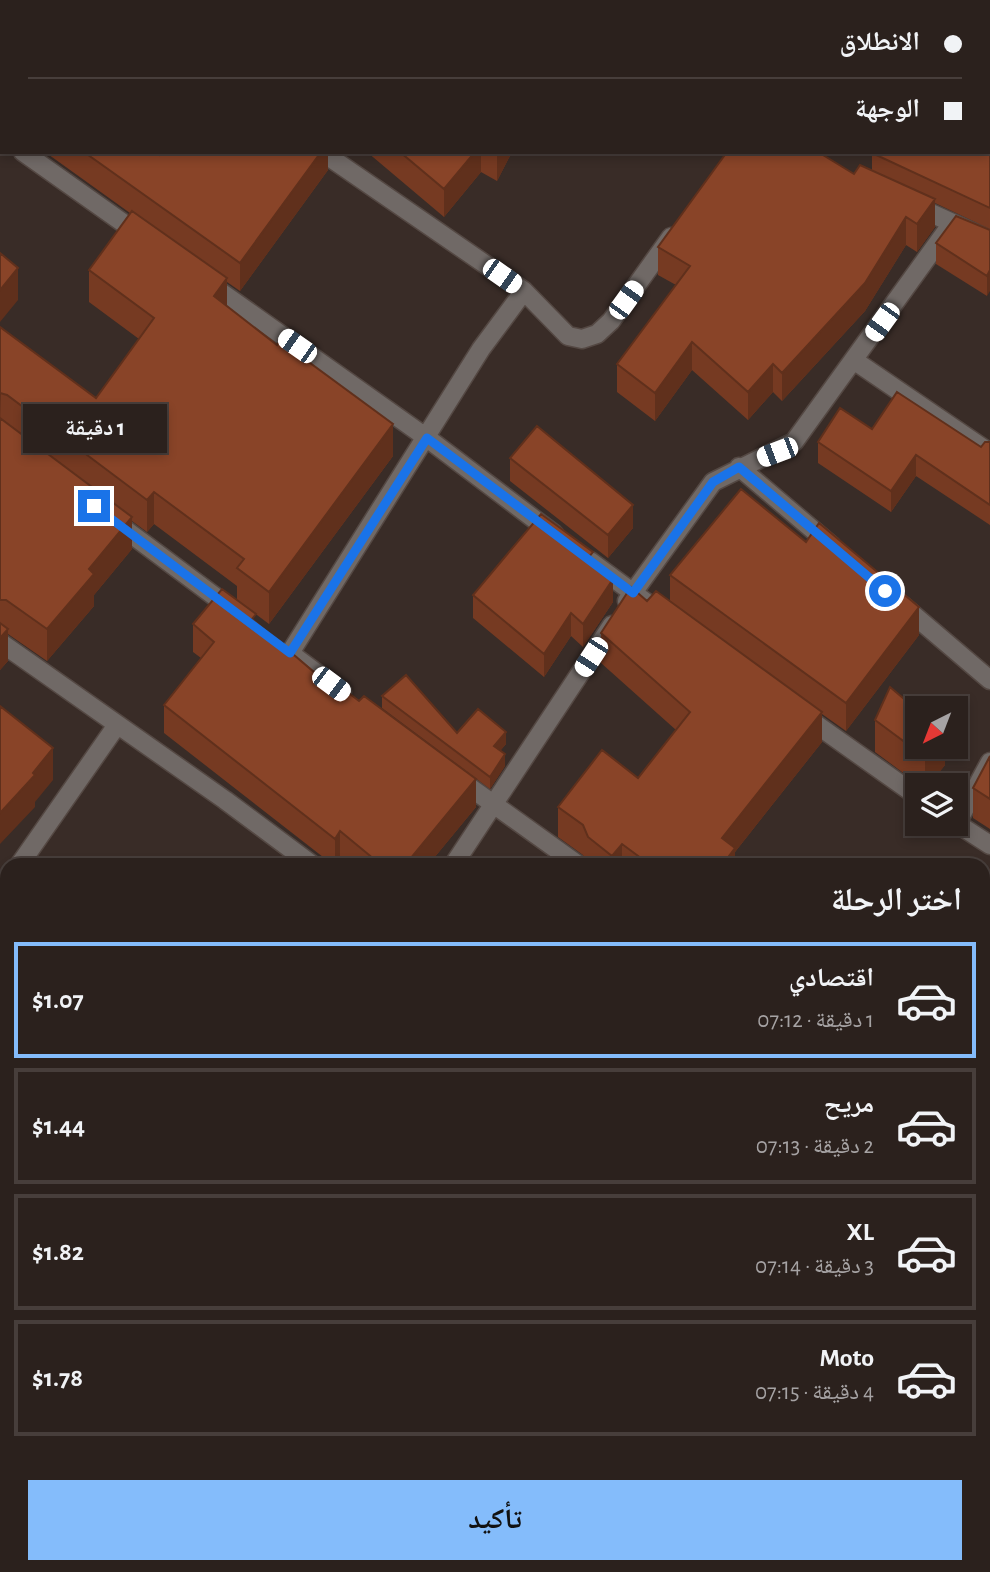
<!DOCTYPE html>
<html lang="ar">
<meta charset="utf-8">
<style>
body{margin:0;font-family:"Alegreya Sans","Noto Naskh Arabic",sans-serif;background:#372e2a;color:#f1f3f6;direction:rtl;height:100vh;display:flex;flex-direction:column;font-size:26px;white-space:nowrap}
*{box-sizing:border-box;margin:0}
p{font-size:23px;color:#a6a3a4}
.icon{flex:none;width:38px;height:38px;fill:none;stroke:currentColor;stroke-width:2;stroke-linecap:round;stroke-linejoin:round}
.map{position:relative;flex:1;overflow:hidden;direction:ltr}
.drawer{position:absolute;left:0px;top:858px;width:990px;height:716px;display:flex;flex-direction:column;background:#2b211d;border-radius:21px 21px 0 0;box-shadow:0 4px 10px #0003,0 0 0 2px #473e3b;direction:rtl}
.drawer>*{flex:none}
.hud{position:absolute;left:0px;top:0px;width:990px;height:154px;box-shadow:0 4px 10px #0003,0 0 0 2px #473e3b;direction:rtl;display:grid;align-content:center;height:154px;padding:0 28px;background:#2b211d}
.needle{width:46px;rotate:222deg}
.controls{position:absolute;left:905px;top:696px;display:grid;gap:14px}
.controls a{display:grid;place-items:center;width:63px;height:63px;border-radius:0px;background:#2b211d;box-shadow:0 4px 10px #0003,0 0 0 2px #473e3b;font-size:35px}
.end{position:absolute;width:32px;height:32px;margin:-16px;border:9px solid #1a73e8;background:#fff;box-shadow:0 0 0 4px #fff}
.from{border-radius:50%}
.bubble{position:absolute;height:49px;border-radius:0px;background:#2b211d;box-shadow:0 4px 10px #0003,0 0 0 2px #473e3b;font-size:23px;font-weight:700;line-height:49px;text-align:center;direction:rtl}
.car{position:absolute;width:21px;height:42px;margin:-21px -10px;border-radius:9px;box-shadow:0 0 5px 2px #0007;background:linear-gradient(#fff 24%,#345 0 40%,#fff 0 76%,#345 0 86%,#fff 0)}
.hud b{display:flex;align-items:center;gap:24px;height:66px;font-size:26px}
.hud b+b{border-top:2px solid #473e3b}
.hud i{width:18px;height:18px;background:#f1f3f6}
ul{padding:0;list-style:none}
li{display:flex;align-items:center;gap:21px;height:116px;margin:0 14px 10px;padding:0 14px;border:4px solid #473e3b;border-radius:0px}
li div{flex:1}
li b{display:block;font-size:26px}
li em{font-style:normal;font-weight:700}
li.on{border-color:#84bcfb}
li>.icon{width:63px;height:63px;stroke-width:1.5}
h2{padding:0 28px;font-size:32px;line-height:84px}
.primary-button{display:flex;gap:14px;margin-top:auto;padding:14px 28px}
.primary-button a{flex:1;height:80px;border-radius:0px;background:#84bcfb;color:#111;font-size:28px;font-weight:700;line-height:80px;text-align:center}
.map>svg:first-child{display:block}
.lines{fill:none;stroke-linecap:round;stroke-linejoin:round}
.minor-casing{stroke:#544843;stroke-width:21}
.minor{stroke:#706966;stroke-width:18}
.wall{fill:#763a22}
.shaded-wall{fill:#60301c}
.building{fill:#894428;stroke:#60301c;stroke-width:2}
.route{stroke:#1a73e8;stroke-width:9}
</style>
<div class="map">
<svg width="990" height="1572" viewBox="0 0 990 1572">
<rect width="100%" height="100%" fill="#392c27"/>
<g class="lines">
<g class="minor-casing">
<path id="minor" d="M100 0 103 2
M921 0 924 2
M989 37 990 38
M0 137 2 138
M23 152 143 237
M322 152 524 291
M913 205 990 240
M208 283 427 438 554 534
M855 361 990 453
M739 467 832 546
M115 522 233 610
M590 561 647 603
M627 601 713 482 794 442 950 226
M902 605 990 680
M0 642 225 800 311 864
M290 653 481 349 524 291 568 336 582 339 597 334 611 321 671 237
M291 654 342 692
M803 715 917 796
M457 778 577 864
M956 823 990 845
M957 823 990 762
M20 864 117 725
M454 864 612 625
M0 894 7 884
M0 928 7 934
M0 1143 7 1148
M0 1374 7 1379
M0 1428 7 1418
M984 1456 990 1462
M238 1566 245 1572
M546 1566 554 1572"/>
</g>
<use href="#minor" class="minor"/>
</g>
<path class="wall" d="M150 0H476V2H152Z
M527 0H545L544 2H531Z
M0 16 2 17V122L0 121Z
M990 93V229L935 203V227L917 252 906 245 865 311 782 401 773 392 748 420 692 370 655 421 617 392V364L676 285 658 275V247L854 174 872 171V153Z
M45 152H154L159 155 328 152V170L240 291 227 282V306L393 456 269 624 237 600V586L154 524 147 532 132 521V549L94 595V606L47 661 8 634V661L0 670V327L96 398 139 339 89 302V270L130 213Z
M367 152H512L497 181 481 172 444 217Z
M990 230 987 296 936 264V243Z
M872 429 981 447 990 442V525L916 476 891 512 818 463V442Z
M510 458 633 528 608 558 510 481Z
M593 561 613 602 583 647 571 636 544 677 473 618V595Z
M670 575 919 635 846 731 822 714V742L735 852V864H587L583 855 558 837V807L638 778 676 730 601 663V633L647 601 670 602Z
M256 622 476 807 429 864H347L340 859 336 864H332L164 733V705L201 658 193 652V624Z
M382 696 457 733 506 744 500 751 505 766 490 789 382 708Z
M875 720 945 747V765L928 786H921L875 752Z
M990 756V829L973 818V788Z
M990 870V1233L984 1235V871H989Z
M7 937V1131L0 1124V945Z
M7 1170V1316L0 1311V1180Z
M990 1235V1402L984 1397V1236Z
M7 1493V1563L0 1559V1503Z
M322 1566H429L435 1572H322Z
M621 1566H677L672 1572H627Z"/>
<path class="shaded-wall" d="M2 19V47L0 50V22Z
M321 152H328V170L240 291V263Z
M475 152H481V172L444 217V189Z
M498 152H512L497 181V153Z
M935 199V227L917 252V224Z
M906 217V245L865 311 782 401V373Z
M18 268V300L0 322V290Z
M990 270V291L987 296V276Z
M227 278V310L214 296Z
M692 342V370L655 421V393Z
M773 364V392L748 420V392Z
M0 393H1L0 425Z
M393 424V456L269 624V592Z
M916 455V476L891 512V491Z
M154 492V524L147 532V500Z
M633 505V528L608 558V535Z
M132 517V549L94 595V606L47 661V629L89 569Z
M613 579V602L583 647V624Z
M919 607V635L846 731V703Z
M571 613V636L544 677V654Z
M8 629V661L0 670V638Z
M822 712V742L735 852V864H722V838Z
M506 732V744L494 758V746Z
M933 747H945V765L928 786H925V757Z
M53 748V780L35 802V807L0 844V813Z
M505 754V766L490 789V777Z
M476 779V807L429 864H406Z
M340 831V859L336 864H335V839Z
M622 844V864H612V856Z
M990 1203V1233L984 1235V1205Z
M206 1566H212V1572H202Z
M667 1566H677L672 1572H662Z"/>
<path class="building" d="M212 0H468L466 2H215Z
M645 0H896L900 2H644Z
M0 40 2 41V94L0 93Z
M989 92 990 93V208L872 153 989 152Z
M84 152H154L159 155 161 152H321L240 263Z
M400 152H475L444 189Z
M727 152H818L854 174 860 165 935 199 917 224 906 217 865 283 782 373 773 364 748 392 692 342 655 393 617 364 690 266 658 247Z
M132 211 227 278 214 296 277 345 280 341 393 424 269 592 237 568 244 559 154 492 147 500 7 395 0 393V327L96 398 154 318 89 270Z
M956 216 990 230V270L987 276 936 243Z
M0 253 18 268 0 290Z
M897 392 981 447 985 442H990V505L916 455 891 491 818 442 840 408 872 429Z
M0 418 132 517 89 569 94 574 47 629 6 600H0Z
M537 426 633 505 608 535 510 458Z
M741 489 806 542 819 523 919 607 846 703 670 575Z
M541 514 593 552 589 557 613 579 583 624 571 613 544 654 473 595Z
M631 587 647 601 656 591 822 712 722 838 735 848 723 864H724H649L622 844 612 856 588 837 583 825 558 807 602 750 638 778 690 712 601 633Z
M222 589 256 614 252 619 322 679 325 675 359 701 364 696 476 779 406 864H380L340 831 335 839 164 705 214 642 193 624Z
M0 623 8 629 0 638Z
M406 675 457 733 478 709 506 732 494 746 505 754 490 777 382 696Z
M890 687 917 710V747H933L925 757 875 720Z
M0 706 53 748 33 773 35 775 0 813Z
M990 756V799L973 788Z
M990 870V1130L984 1129V871H989Z
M7 937V1099L0 1092V994L6 987 0 982V945Z
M984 1153 990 1154V1203L984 1205Z
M7 1170V1286L0 1282V1180Z
M990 1235V1373L984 1368V1236Z
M984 1468 990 1472V1572H781L786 1566H984Z
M7 1493V1533L0 1528V1503Z
M20 1566H206L202 1572H15Z
M326 1566H429L435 1572H332Z
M635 1566H667L662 1572H641Z"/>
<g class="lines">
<path class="route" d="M94 506 290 653 427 438 633 593 713 482 739 467 885 591"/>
</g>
</svg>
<div class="controls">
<a><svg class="needle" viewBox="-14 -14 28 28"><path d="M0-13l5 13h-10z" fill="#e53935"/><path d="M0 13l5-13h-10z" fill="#a6a3a4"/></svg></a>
<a><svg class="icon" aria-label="layers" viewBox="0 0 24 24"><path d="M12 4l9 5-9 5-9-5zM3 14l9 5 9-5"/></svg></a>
</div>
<i class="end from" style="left:885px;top:591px"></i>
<i class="end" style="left:94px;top:506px"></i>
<div class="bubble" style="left:23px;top:404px;width:144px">1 دقيقة</div>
<i class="car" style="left:502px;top:276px;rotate:125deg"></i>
<i class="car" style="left:626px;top:300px;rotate:36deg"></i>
<i class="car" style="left:882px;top:322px;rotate:216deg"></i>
<i class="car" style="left:297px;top:346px;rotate:305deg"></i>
<i class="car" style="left:777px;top:452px;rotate:249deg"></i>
<i class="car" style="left:591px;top:657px;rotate:213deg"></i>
<i class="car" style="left:331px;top:684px;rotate:127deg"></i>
<div class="hud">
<b><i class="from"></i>الانطلاق</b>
<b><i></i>الوجهة</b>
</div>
<section class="drawer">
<h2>اختر الرحلة</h2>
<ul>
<li class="on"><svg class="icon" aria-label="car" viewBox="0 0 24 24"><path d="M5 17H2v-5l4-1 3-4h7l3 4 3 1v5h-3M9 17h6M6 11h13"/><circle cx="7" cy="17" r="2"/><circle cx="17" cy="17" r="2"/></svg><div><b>اقتصادي</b><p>1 دقيقة · 07:12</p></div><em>$1.07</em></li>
<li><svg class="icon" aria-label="car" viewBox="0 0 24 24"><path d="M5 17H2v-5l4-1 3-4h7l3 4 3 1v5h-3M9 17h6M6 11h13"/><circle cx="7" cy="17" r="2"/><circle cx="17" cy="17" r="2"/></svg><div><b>مريح</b><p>2 دقيقة · 07:13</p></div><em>$1.44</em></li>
<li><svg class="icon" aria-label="car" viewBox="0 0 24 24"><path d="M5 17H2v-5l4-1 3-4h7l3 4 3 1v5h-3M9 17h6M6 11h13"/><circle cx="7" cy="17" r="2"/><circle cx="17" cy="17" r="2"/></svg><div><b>XL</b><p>3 دقيقة · 07:14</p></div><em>$1.82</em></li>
<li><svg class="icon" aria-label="car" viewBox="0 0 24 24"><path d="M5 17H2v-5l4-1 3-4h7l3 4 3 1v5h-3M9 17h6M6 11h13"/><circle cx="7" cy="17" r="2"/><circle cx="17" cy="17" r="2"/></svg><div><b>Moto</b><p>4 دقيقة · 07:15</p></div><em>$1.78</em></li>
</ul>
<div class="primary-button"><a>تأكيد</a></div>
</section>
</div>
